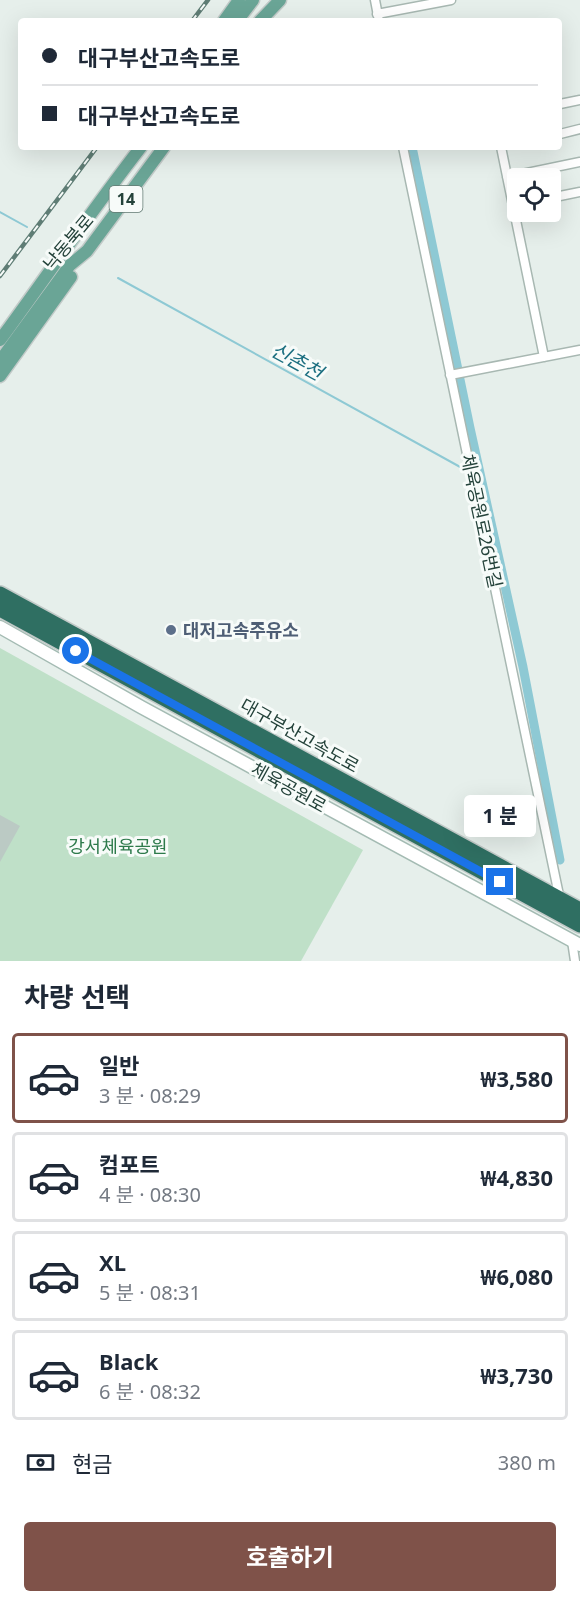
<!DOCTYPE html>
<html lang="ko">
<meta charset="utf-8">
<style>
body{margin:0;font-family:"Noto Sans","Noto Sans KR",sans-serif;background:#f6f6f7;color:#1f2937;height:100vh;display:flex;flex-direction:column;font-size:22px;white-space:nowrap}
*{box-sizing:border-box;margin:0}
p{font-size:20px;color:#747a83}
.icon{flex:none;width:33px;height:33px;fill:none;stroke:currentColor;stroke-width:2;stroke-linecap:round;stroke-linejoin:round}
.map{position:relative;height:961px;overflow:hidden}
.details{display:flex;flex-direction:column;background:#fff;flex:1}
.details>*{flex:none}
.hud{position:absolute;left:18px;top:18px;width:544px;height:132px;border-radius:6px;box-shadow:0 6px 24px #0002;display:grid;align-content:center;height:132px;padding:0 24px;background:#fff}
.controls{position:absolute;left:507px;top:168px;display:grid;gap:12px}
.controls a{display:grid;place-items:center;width:54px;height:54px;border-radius:6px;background:#fff;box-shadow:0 6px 24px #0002;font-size:30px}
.end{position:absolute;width:27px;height:27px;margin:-14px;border:8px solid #1a73e8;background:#fff;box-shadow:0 0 0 3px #fff}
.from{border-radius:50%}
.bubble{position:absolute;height:42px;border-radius:6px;background:#fff;box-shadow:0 6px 24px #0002;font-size:20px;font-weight:700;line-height:42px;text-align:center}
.hud b{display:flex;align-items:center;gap:21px;height:57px;font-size:22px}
.hud b+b{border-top:2px solid #e0e1e3}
.hud i{width:15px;height:15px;background:#1f2937}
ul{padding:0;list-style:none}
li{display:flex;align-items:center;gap:18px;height:90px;margin:0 12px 9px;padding:0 12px;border:3px solid #e0e1e3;border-radius:6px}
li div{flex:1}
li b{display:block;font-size:22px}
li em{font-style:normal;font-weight:700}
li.current{border-color:#7f5249}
li>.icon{width:54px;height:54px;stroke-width:1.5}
h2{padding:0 24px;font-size:27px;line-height:72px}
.pay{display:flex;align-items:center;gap:15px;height:66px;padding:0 24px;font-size:22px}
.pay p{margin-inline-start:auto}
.button{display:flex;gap:12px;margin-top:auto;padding:12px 24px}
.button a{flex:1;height:69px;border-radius:6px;background:#7f5249;color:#fff;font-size:24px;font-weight:700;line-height:69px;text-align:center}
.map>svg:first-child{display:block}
.green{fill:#bfe0c8}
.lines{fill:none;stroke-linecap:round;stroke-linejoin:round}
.stream{stroke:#8ec9d4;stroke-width:2}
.canal{stroke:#8ec9d4;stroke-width:9}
.building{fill:#bbcac4}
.street-casing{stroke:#a8b8b2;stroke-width:11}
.secondary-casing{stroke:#a4bbb3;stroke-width:15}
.primary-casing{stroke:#c2cac8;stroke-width:15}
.highway-casing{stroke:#c2cac8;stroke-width:18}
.street{stroke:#fff;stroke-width:8}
.secondary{stroke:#fff;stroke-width:12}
.primary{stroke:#6aa596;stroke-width:12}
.highway{stroke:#2f6f62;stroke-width:15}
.rail-casing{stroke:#5f7d75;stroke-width:4.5}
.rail{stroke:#f7fbf9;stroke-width:2;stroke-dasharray:7;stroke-linecap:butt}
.route{stroke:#1a73e8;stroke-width:8}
.service-dot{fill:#5c6f8a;stroke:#f7fbf9;stroke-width:2}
.labels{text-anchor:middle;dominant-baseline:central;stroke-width:6;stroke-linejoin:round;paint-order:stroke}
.shield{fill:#f7fbf9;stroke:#637a73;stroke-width:1.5}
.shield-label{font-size:16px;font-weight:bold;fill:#24423a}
.street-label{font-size:18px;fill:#24423a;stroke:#f7fbf9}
.service-label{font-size:18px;font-weight:bold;fill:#4e5e75;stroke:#f7fbf9;text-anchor:start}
.park-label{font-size:18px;fill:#2d7a4b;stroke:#f7fbf9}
.water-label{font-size:20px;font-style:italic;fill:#1c6f80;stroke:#f7fbf9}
</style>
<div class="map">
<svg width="580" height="961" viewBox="0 0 580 961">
<rect width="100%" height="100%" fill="#e6efeb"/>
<path class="green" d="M0 648 363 850 301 961H0Z"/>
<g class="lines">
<path class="stream" d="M0 212 27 227
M118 278 462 468
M476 476 482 479"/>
<path class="canal" d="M412 147 470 428 523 667 560 860"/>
</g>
<path class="building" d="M0 815 20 826 0 862Z"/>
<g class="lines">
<g class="street-casing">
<path id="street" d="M375 0 379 21
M377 14 451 0
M560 104 580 100
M560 134 580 129
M403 147 559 895
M501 147 544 357
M507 177 580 162
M550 198 580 192
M450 375 580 350
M572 941 575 961"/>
</g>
<g class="secondary-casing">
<path id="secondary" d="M0 627 141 707 580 945"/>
</g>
<g class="primary-casing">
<path id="primary" d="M224 21 239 0
M237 21 253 0
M260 21 280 0
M0 340C47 276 92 210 141 147
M0 361 70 265 87 251 164 147
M0 376 71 277"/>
</g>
<g class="highway-casing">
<path id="highway" d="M0 594 580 910
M0 609 580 925"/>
</g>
<use href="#street" class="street"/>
<use href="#secondary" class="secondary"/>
<use href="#primary" class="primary"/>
<use href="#highway" class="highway"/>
<g class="rail-casing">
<path id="rail" d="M192 21 208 0
M0 276 97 147"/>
</g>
<use href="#rail" class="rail"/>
</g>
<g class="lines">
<path class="route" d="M76 651 500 882"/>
</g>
<circle class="service-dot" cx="171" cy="630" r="6"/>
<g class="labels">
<rect class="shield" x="109.5" y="186" width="33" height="26" rx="4.5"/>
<g class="shield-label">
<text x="126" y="199">14</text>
</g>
<g class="street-label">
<text transform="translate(68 242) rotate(-50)">낙동북로</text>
<text transform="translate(482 521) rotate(78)">체육공원로26번길</text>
<text transform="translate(300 735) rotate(29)">대구부산고속도로</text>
<text transform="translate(289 787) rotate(29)">체육공원로</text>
</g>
<g class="service-label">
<text x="183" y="630">대저고속주유소</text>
</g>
<g class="park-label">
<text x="118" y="846">강서체육공원</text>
</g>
<g class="water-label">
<text transform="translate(297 361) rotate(29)">신촌천</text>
</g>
</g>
</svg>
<div class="controls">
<a><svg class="icon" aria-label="locate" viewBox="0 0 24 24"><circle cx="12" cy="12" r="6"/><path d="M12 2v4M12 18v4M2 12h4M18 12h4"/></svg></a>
</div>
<i class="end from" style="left:76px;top:651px"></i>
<i class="end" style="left:500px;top:882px"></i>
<div class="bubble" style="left:464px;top:795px;width:72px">1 분</div>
<div class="hud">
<b><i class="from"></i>대구부산고속도로</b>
<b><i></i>대구부산고속도로</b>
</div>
</div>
<section class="details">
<h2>차량 선택</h2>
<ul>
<li class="current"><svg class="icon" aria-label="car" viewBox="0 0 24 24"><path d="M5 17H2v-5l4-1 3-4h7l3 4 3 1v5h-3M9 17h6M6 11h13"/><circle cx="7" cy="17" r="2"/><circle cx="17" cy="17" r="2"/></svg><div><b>일반</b><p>3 분 · 08:29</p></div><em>₩3,580</em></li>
<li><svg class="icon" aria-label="car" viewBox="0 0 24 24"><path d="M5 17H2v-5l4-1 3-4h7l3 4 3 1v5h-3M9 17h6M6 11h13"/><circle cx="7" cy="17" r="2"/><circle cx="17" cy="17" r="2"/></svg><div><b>컴포트</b><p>4 분 · 08:30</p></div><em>₩4,830</em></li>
<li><svg class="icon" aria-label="car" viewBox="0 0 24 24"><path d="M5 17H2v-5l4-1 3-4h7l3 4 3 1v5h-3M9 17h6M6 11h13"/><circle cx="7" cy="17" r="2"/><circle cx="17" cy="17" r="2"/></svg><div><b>XL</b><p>5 분 · 08:31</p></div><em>₩6,080</em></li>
<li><svg class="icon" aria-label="car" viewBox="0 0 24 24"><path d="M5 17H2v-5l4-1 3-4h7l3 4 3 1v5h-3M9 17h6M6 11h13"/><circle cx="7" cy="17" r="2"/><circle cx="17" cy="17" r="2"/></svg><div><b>Black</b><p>6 분 · 08:32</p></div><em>₩3,730</em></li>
</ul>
<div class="pay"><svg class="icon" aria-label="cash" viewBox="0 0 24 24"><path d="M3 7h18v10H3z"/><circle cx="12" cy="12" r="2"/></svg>현금<p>380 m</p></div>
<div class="button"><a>호출하기</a></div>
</section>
